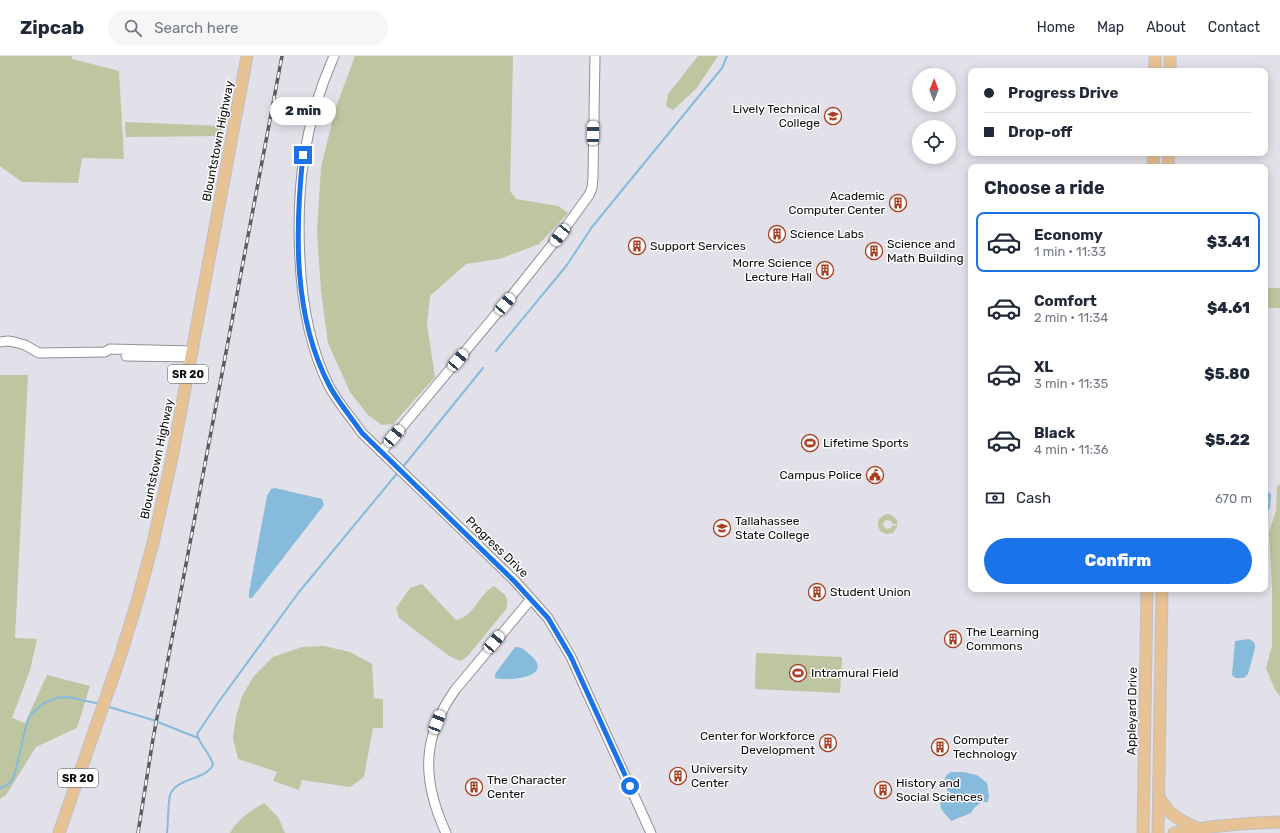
<!DOCTYPE html>
<meta charset="utf-8">
<style>
body{margin:0;font-family:Rubik,sans-serif;background:#f6f6f7;color:#1f2937;height:100vh;display:flex;flex-direction:column;font-size:15px;white-space:nowrap}
*{box-sizing:border-box;margin:0}
p{font-size:13px;color:#747a83}
.icon{flex:none;width:22px;height:22px;fill:none;stroke:currentColor;stroke-width:2;stroke-linecap:round;stroke-linejoin:round}
.map{position:relative;flex:1;overflow:hidden}
.sheet{position:absolute;left:968px;top:108px;width:300px;height:428px;display:flex;flex-direction:column;background:#fff;border-radius:8px;box-shadow:0 2px 10px #0003}
.sheet>*{flex:none}
.guide{position:absolute;left:968px;top:12px;width:300px;height:88px;border-radius:8px;box-shadow:0 2px 10px #0003;display:grid;align-content:center;height:88px;padding:0 16px;background:#fff}
.needle{width:26px;rotate:1deg}
.tools{position:absolute;left:912px;top:12px;display:grid;gap:8px}
.tools a{display:grid;place-items:center;width:44px;height:44px;border-radius:50%;background:#fff;box-shadow:0 2px 10px #0003;font-size:20px}
.end{position:absolute;width:18px;height:18px;margin:-9px;border:5px solid #1a73e8;background:#fff;box-shadow:0 0 0 2px #fff}
.from{border-radius:50%}
.bubble{position:absolute;height:28px;border-radius:14px;background:#fff;box-shadow:0 2px 10px #0003;font-size:13px;font-weight:800;line-height:28px;text-align:center}
.car{position:absolute;width:12px;height:24px;margin:-12px -6px;border-radius:5px;box-shadow:0 0 3px 1px #0007;background:linear-gradient(#fff 24%,#345 0 40%,#fff 0 76%,#345 0 86%,#fff 0)}
.guide b{display:flex;align-items:center;gap:14px;height:38px;font-size:15px}
.guide b+b{border-top:1px solid #e0e1e3}
.guide i{width:10px;height:10px;background:#1f2937}
ul{padding:0;list-style:none}
li{display:flex;align-items:center;gap:12px;height:60px;margin:0 8px 6px;padding:0 8px;border:2px solid transparent;border-radius:8px}
li div{flex:1}
li b{display:block;font-size:15px}
li em{font-style:normal;font-weight:800}
li.on{border-color:#1a73e8}
li>.icon{width:36px;height:36px;stroke-width:1.5}
h2{padding:0 16px;font-size:18px;line-height:48px}
.pay{display:flex;align-items:center;gap:10px;height:44px;padding:0 16px;font-size:15px}
.pay p{margin-inline-start:auto}
.action{display:flex;gap:8px;margin-top:auto;padding:8px 16px}
.action a{flex:1;height:46px;border-radius:24px;background:#1a73e8;color:#fff;font-size:16px;font-weight:800;line-height:46px;text-align:center}
header{display:flex;align-items:center;gap:24px;box-sizing:border-box;height:56px;padding:0 20px;background:#fff;border-bottom:1px solid #e0e1e3}
header strong{font-size:19px}
nav{display:flex;gap:22px;margin-inline-start:auto;font-size:14px}
.search{width:280px;height:36px;background:#f6f6f7;display:flex;align-items:center;gap:10px;box-sizing:border-box;padding:0 14px;border-radius:22px;color:#747a83;font-size:15px}
.map>svg:first-child{display:block}
.green{fill:#bdc5a1}
.water{fill:#87bbdc}
.lines{fill:none;stroke-linecap:round;stroke-linejoin:round}
.stream{stroke:#87bbdc;stroke-width:2}
.minor-casing{stroke:#919097;stroke-width:11}
.major-casing{stroke:#c0c0c1;stroke-width:13}
.minor{stroke:#fff;stroke-width:9}
.major{stroke:#e6c294;stroke-width:11}
.rail-casing{stroke:#5c5b5f;stroke-width:3.5}
.rail{stroke:#fff;stroke-width:2;stroke-dasharray:6;stroke-linecap:butt}
.route{stroke:#1a73e8;stroke-width:5}
.labels{text-anchor:middle;dominant-baseline:central;stroke-width:3;stroke-linejoin:round;paint-order:stroke}
.shield{fill:#fff;stroke:#565658;stroke-width:1}
.shield-label{font-size:11px;font-weight:bold;fill:#0e0e10}
.poi-label{font-size:12px;fill:#0e0e10;stroke:#fff;text-anchor:start}
.street-label{font-size:12px;fill:#0e0e10;stroke:#fff}
</style>
<header>
<strong>Zipcab</strong>
<div class="search"><svg class="icon" aria-label="search" viewBox="0 0 24 24"><circle cx="10" cy="10" r="6"/><path d="M15 15l6 6"/></svg>Search here</div>
<nav><a>Home</a><a>Map</a><a>About</a><a>Contact</a></nav>
</header>
<div class="map">
<svg width="1280" height="777" viewBox="0 0 1280 777">
<rect width="100%" height="100%" fill="#e2e0e8"/>
<path class="green" d="M0 0H72V3L119 15 124 103 82 102 78 127 22 126 0 110Z
M355 0H513L510 135 516 143 558 150 568 157 539 188 499 203 466 208 430 240 427 268 435 321 393 368 382 369 368 359 350 336 328 287 321 235 317 175 321 111 336 51Z
M698 0H718L696 33 673 54 666 50 668 38Z
M125 67V66L222 70 220 80 126 81Z
M1265 232H1280V252H1265Z
M0 319H28L15 582 37 583 30 614 12 662 25 667 47 619 90 630 77 672 36 691 6 739 0 743Z
M1280 428V640L1275 634 1266 612 1272 590V531L1269 476 1276 455 1277 430Z
M888 458C893 459 897 462 898 468H892L891 465 886 464 883 467 884 471 887 473 891 472 892 470 898 469 893 477 887 478 881 476C875 468 878 460 888 458Z
M422 528 456 564C474 561 479 538 494 530 504 539 510 539 506 553L467 601 460 605 449 600 399 562 396 552 410 532Z
M324 590 350 596 372 608 374 642 383 643V672H373L364 721 350 731 302 724 299 734 273 725 277 716 238 703 233 682 236 661 242 640 254 620 273 601 302 591Z
M756 597 842 601 840 637 755 633Z
M264 747 278 761 285 777H230C238 763 251 755 264 747Z"/>
<path class="water" d="M1265 431 1271 439 1270 452 1265 459Z
M275 432 322 443 324 449 252 542H249V536L267 440 271 433Z
M1249 583C1253 585 1256 587 1255 592L1248 618 1244 622H1236L1232 619 1235 585Z
M515 591C522 591 525 594 529 598 557 620 511 626 495 622V618Z
M951 716H963L977 719 987 727 989 740 988 746H982L974 752 971 757 951 765C947 759 936 752 942 744 943 742 946 741 947 739V733L944 728C944 722 946 719 951 716Z"/>
<g class="lines">
<path class="stream" d="M496 295 567 209 592 171 722 12 727 0
M402 412 483 312
M106 650 153 664 198 682
M0 732 7 729 11 726 15 717 26 670 31 658 44 647 56 642 68 641 100 648
M167 777C168 768 168 747 170 739 177 721 204 725 213 709 211 698 200 690 197 678L220 644 299 536 399 415"/>
<g class="minor-casing">
<path id="minor" d="M334 0C304 68 296 130 300 204 302 248 309 290 329 330 338 347 351 361 362 377L515 525 548 562 571 601 651 777
M0 286 8 285 14 286 25 289 39 297 105 296 110 293 193 295
M126 300 191 301
M381 396 513 238 560 179 589 139 592 132 593 121 595 0
M446 777C422 725 421 682 455 634L531 543"/>
</g>
<g class="major-casing">
<path id="major" d="M1155 15V0
M1170 15V0
M1153 111 1154 97
M1168 111 1169 97
M1159 741C1171 761 1178 763 1199 773
M59 777 120 601 137 546 153 487 173 397 247 0
M1143 777 1147 533
M1158 777 1162 533
M1174 777C1209 770 1245 767 1280 766"/>
</g>
<use href="#minor" class="minor"/>
<use href="#major" class="major"/>
<g class="rail-casing">
<path id="rail" d="M138 777 153 683 282 0"/>
</g>
<use href="#rail" class="rail"/>
</g>
<g class="lines">
<path class="route" d="M303 99C295 175 293 260 329 329 338 346 351 361 362 377L514 525 548 562 571 601 630 730"/>
</g>
<defs>
<g id="university-ring" transform="scale(0.9)"><circle r="9.5" fill="#fff" stroke="#a94024" stroke-width="1.5"/><path d="M0-5L7-2L0 1L-7-2ZM-4 1L0 2.5L4 1V4Q0 6-4 4Z" fill="#a94024"/></g>
<g id="building-ring" transform="scale(0.9)"><circle r="9.5" fill="#fff" stroke="#a94024" stroke-width="1.5"/><path d="M-4-6H4V6H1V3H-1V6H-4ZM-2.5-4.3h1.7v1.8h-1.7ZM.8-4.3h1.7v1.8H.8ZM-2.5-1h1.7V.8h-1.7ZM.8-1h1.7V.8H.8Z" fill="#a94024"/></g>
<g id="stadium-ring" transform="scale(0.9)"><circle r="9.5" fill="#fff" stroke="#a94024" stroke-width="1.5"/><path d="M0-5a6.5 5 0 1 0 0 10a6.5 5 0 1 0 0-10ZM-3.5-1.8h7v3.6h-7Z" fill="#a94024"/></g>
<g id="civic-ring" transform="scale(0.9)"><circle r="9.5" fill="#fff" stroke="#a94024" stroke-width="1.5"/><path d="M-.6-6.5H3V-4.5H.6V-3L4-1V1h2V6H-6V1h2V-1L-.6-3ZM-1.2 2.5V6h2.4V2.5Z" fill="#a94024"/></g>
</defs>
<g fill-rule="evenodd">
<use href="#university-ring" x="833" y="60"/>
<use href="#building-ring" x="898" y="147"/>
<use href="#building-ring" x="777" y="178"/>
<use href="#building-ring" x="637" y="190"/>
<use href="#building-ring" x="874" y="195"/>
<use href="#building-ring" x="825" y="214"/>
<use href="#stadium-ring" x="810" y="387"/>
<use href="#civic-ring" x="875" y="419"/>
<use href="#university-ring" x="722" y="472"/>
<use href="#building-ring" x="817" y="536"/>
<use href="#building-ring" x="953" y="583"/>
<use href="#stadium-ring" x="798" y="617"/>
<use href="#building-ring" x="828" y="687"/>
<use href="#building-ring" x="940" y="691"/>
<use href="#building-ring" x="678" y="720"/>
<use href="#building-ring" x="474" y="731"/>
<use href="#building-ring" x="883" y="734"/>
</g>
<g class="labels">
<g class="shield">
<rect x="168" y="309" width="40" height="18" rx="3"/>
<rect x="58" y="713" width="40" height="18" rx="3"/>
</g>
<g class="shield-label">
<text x="188" y="318">SR 20</text>
<text x="78" y="722">SR 20</text>
</g>
<g class="poi-label">
<text x="820" y="53" text-anchor="end">Lively Technical<tspan x="820" dy="14">College</tspan></text>
<text x="885" y="140" text-anchor="end">Academic<tspan x="885" dy="14">Computer Center</tspan></text>
<text x="790" y="178">Science Labs</text>
<text x="887" y="188">Science and<tspan x="887" dy="14">Math Building</tspan></text>
<text x="650" y="190">Support Services</text>
<text x="812" y="207" text-anchor="end">Morre Science<tspan x="812" dy="14">Lecture Hall</tspan></text>
<text x="823" y="387">Lifetime Sports</text>
<text x="862" y="419" text-anchor="end">Campus Police</text>
<text x="735" y="465">Tallahassee<tspan x="735" dy="14">State College</tspan></text>
<text x="830" y="536">Student Union</text>
<text x="966" y="576">The Learning<tspan x="966" dy="14">Commons</tspan></text>
<text x="811" y="617">Intramural Field</text>
<text x="815" y="680" text-anchor="end">Center for Workforce<tspan x="815" dy="14">Development</tspan></text>
<text x="953" y="684">Computer<tspan x="953" dy="14">Technology</tspan></text>
<text x="691" y="713">University<tspan x="691" dy="14">Center</tspan></text>
<text x="487" y="724">The Character<tspan x="487" dy="14">Center</tspan></text>
<text x="896" y="727">History and<tspan x="896" dy="14">Social Sciences</tspan></text>
</g>
<g class="street-label">
<text transform="translate(218 85) rotate(-79)">Blountstown Highway</text>
<text transform="translate(157 403) rotate(-78)">Blountstown Highway</text>
<text transform="translate(497 491) rotate(44)">Progress Drive</text>
<text transform="translate(1132 655) rotate(-89)">Appleyard Drive</text>
</g>
</g>
</svg>
<div class="tools">
<a><svg class="needle" viewBox="-14 -14 28 28"><path d="M0-13l5 13h-10z" fill="#e53935"/><path d="M0 13l5-13h-10z" fill="#747a83"/></svg></a>
<a><svg class="icon" aria-label="locate" viewBox="0 0 24 24"><circle cx="12" cy="12" r="6"/><path d="M12 2v4M12 18v4M2 12h4M18 12h4"/></svg></a>
</div>
<i class="end from" style="left:630px;top:730px"></i>
<i class="end" style="left:303px;top:99px"></i>
<div class="bubble" style="left:270px;top:41px;width:66px">2 min</div>
<i class="car" style="left:593px;top:77px;rotate:1deg"></i>
<i class="car" style="left:560px;top:179px;rotate:218deg"></i>
<i class="car" style="left:505px;top:248px;rotate:40deg"></i>
<i class="car" style="left:458px;top:304px;rotate:40deg"></i>
<i class="car" style="left:394px;top:380px;rotate:40deg"></i>
<i class="car" style="left:494px;top:586px;rotate:40deg"></i>
<i class="car" style="left:437px;top:666px;rotate:21deg"></i>
<div class="guide">
<b><i class="from"></i>Progress Drive</b>
<b><i></i>Drop-off</b>
</div>
<section class="sheet">
<h2>Choose a ride</h2>
<ul>
<li class="on"><svg class="icon" aria-label="car" viewBox="0 0 24 24"><path d="M5 17H2v-5l4-1 3-4h7l3 4 3 1v5h-3M9 17h6M6 11h13"/><circle cx="7" cy="17" r="2"/><circle cx="17" cy="17" r="2"/></svg><div><b>Economy</b><p>1 min · 11:33</p></div><em>$3.41</em></li>
<li><svg class="icon" aria-label="car" viewBox="0 0 24 24"><path d="M5 17H2v-5l4-1 3-4h7l3 4 3 1v5h-3M9 17h6M6 11h13"/><circle cx="7" cy="17" r="2"/><circle cx="17" cy="17" r="2"/></svg><div><b>Comfort</b><p>2 min · 11:34</p></div><em>$4.61</em></li>
<li><svg class="icon" aria-label="car" viewBox="0 0 24 24"><path d="M5 17H2v-5l4-1 3-4h7l3 4 3 1v5h-3M9 17h6M6 11h13"/><circle cx="7" cy="17" r="2"/><circle cx="17" cy="17" r="2"/></svg><div><b>XL</b><p>3 min · 11:35</p></div><em>$5.80</em></li>
<li><svg class="icon" aria-label="car" viewBox="0 0 24 24"><path d="M5 17H2v-5l4-1 3-4h7l3 4 3 1v5h-3M9 17h6M6 11h13"/><circle cx="7" cy="17" r="2"/><circle cx="17" cy="17" r="2"/></svg><div><b>Black</b><p>4 min · 11:36</p></div><em>$5.22</em></li>
</ul>
<div class="pay"><svg class="icon" aria-label="cash" viewBox="0 0 24 24"><path d="M3 7h18v10H3z"/><circle cx="12" cy="12" r="2"/></svg>Cash<p>670 m</p></div>
<div class="action"><a>Confirm</a></div>
</section>
</div>
